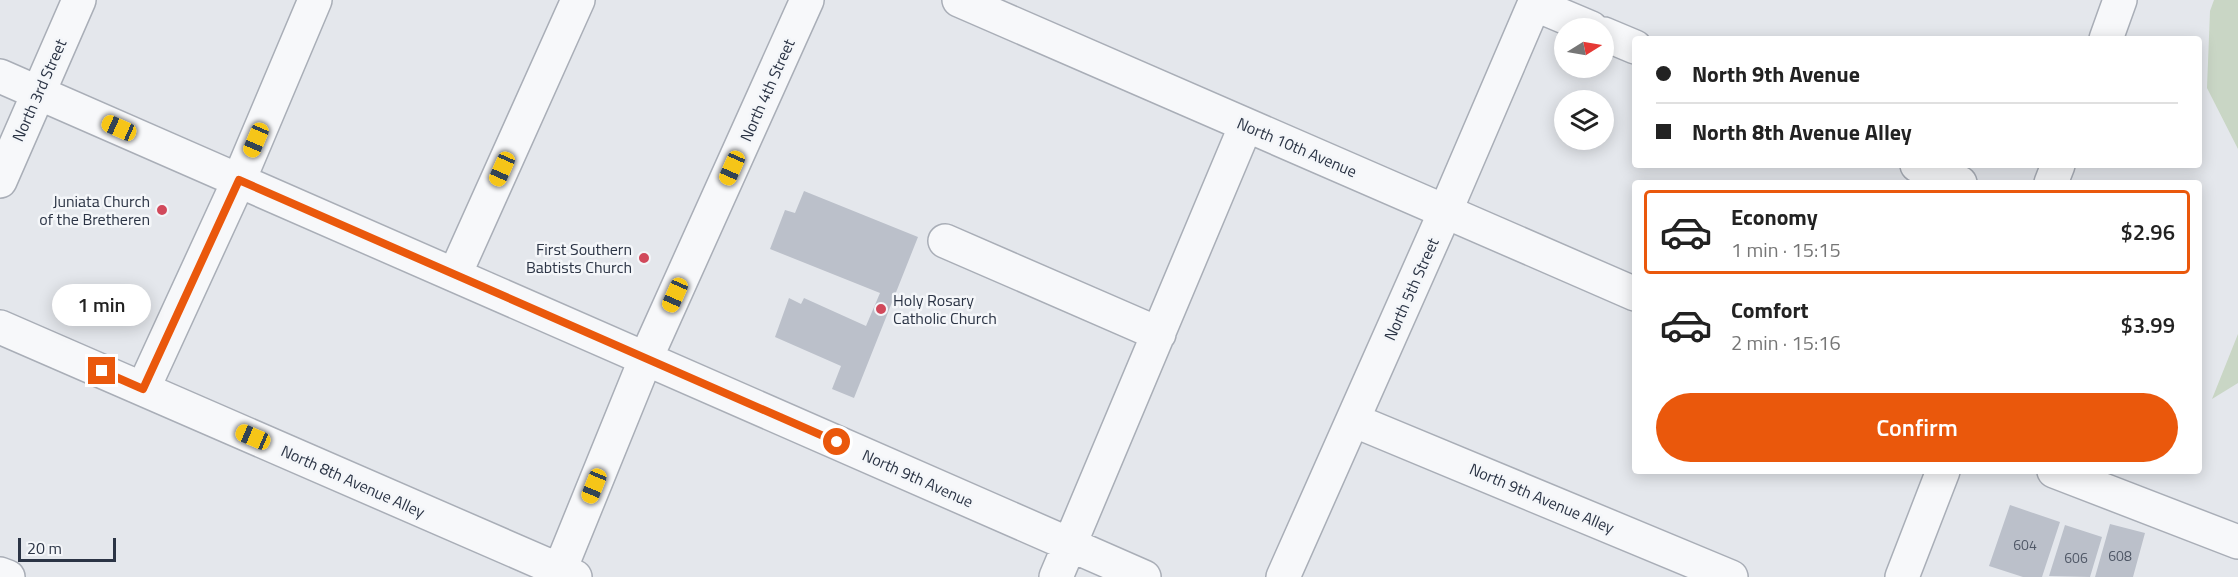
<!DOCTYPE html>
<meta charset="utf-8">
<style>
body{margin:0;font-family:"Titillium Web",sans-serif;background:#f2f2f2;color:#222;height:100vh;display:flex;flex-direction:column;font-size:22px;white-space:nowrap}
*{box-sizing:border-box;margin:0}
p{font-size:20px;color:#767676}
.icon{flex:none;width:33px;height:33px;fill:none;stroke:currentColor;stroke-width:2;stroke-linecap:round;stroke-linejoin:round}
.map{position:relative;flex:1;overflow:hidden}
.details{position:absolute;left:1632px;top:180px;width:570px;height:294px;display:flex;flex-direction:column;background:#fff;border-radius:6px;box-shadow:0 3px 15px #0003}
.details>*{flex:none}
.banner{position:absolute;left:1632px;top:36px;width:570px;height:132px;border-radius:6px;box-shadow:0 3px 15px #0003;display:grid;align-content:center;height:132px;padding:0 24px;background:#fff}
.needle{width:39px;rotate:79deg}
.controls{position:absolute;left:1554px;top:18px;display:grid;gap:12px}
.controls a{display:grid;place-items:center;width:60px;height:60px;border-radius:50%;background:#fff;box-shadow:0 3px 15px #0003;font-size:30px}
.scale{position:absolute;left:18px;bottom:15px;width:98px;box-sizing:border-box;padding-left:6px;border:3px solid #2b3445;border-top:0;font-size:16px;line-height:21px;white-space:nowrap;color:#2b3445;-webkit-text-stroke:4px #f4f6f9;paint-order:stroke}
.end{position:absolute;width:27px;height:27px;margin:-14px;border:8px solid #ea580c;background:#fff;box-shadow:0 0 0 3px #fff}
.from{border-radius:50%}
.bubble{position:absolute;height:42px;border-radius:21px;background:#fff;box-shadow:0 3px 15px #0003;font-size:20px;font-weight:600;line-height:42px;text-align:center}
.car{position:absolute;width:18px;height:36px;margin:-18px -9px;border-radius:8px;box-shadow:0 0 4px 2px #0007;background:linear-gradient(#f5c518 24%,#345 0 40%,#f5c518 0 76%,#345 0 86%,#f5c518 0)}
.banner b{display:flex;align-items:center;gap:21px;height:57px;font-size:22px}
.banner b+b{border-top:2px solid #e0e0e0}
.banner i{width:15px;height:15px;background:#222}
ul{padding:10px 0 0;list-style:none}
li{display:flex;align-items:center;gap:18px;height:84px;margin:0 12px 9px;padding:0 12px;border:3px solid transparent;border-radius:6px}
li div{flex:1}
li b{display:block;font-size:22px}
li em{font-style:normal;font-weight:600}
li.current{border-color:#ea580c}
li>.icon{width:54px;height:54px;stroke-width:1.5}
.button{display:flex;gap:12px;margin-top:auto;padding:12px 24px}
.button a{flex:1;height:69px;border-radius:36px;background:#ea580c;color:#fff;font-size:24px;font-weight:600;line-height:69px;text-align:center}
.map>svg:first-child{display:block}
.green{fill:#c9d6c5}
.building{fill:#bbc0ca}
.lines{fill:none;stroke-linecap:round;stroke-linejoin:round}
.minor-casing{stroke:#a9aeb7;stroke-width:36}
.minor{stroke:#f7f8fa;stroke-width:33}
.route{stroke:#ea580c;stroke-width:8}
.poi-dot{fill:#d1495b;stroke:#f4f6f9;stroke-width:2}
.labels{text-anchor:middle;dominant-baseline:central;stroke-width:5;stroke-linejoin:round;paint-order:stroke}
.number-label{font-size:14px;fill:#4f5766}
.street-label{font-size:16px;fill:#2b3445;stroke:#f4f6f9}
.poi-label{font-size:16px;fill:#2b3445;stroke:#f4f6f9;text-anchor:end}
</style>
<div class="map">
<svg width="2238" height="577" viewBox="0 0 2238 577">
<rect width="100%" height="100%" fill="#e4e7ec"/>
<path class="green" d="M2214 0H2238V149L2207 88 2210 11Z
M2238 334V383L2212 399Z"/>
<path class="building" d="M804 191 918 237 854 398 832 389 841 366 775 337 789 298 801 304 804 298 866 326 880 293 770 249 785 210 795 213Z
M2010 505 2060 522 2042 577H2023L1989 566Z
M2110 524 2145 533 2133 577H2095Z
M2065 525 2102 537 2090 577 2049 576Z"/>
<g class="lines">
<g class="minor-casing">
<path id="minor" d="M959 0 1635 294
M1534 4 1591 28
M1604 34 1635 47
M2106 39 2120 0
M0 76 1144 577
M1917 165 1960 183
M0 181 79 0
M2051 183 2058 165
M945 241 1159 334
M455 274 578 0
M0 327 575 577
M143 389 239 180 315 0
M1353 420 1731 577
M2054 471 2238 542
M0 574 8 577
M557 577 646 358 807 0
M1056 577 1246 125
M1283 577 1445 212 1536 0
M1902 577 1943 471"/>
</g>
<use href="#minor" class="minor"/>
</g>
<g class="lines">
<path class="route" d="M102 371 143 389 239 180 837 442"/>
</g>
<g class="poi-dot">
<circle cx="162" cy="210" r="6"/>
<circle cx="644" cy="258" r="6"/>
<circle cx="881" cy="309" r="6"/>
</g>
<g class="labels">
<g class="number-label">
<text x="2025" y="544">604</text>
<text x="2120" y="555">608</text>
<text x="2076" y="557">606</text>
</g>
<g class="street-label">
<text transform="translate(39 90) rotate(-66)">North 3rd Street</text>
<text transform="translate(767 90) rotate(-66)">North 4th Street</text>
<text transform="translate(1297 147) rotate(23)">North 10th Avenue</text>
<text transform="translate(1411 289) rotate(-66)">North 5th Street</text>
<text transform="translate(918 478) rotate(24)">North 9th Avenue</text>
<text transform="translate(353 481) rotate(24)">North 8th Avenue Alley</text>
<text transform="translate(1542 498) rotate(23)">North 9th Avenue Alley</text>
</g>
<g class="poi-label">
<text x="150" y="201">Juniata Church<tspan x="150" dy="18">of the Bretheren</tspan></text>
<text x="632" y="249">First Southern<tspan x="632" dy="18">Babtists Church</tspan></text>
<text x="893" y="300" text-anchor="start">Holy Rosary<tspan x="893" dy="18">Catholic Church</tspan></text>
</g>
</g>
</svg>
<div class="controls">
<a><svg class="needle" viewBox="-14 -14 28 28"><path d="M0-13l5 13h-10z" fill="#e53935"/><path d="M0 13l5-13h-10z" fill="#767676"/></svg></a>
<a><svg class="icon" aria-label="layers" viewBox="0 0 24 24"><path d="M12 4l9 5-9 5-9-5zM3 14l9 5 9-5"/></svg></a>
</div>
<div class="scale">20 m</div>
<i class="end from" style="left:837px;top:442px"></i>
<i class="end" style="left:102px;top:371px"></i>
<div class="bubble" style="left:52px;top:284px;width:99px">1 min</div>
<i class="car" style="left:119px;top:128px;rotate:294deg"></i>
<i class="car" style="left:256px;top:140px;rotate:203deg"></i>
<i class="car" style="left:732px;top:168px;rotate:204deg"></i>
<i class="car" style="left:502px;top:169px;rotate:204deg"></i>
<i class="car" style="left:675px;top:295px;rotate:204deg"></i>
<i class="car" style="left:253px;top:437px;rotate:293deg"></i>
<i class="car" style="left:594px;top:486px;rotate:202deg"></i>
<div class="banner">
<b><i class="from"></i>North 9th Avenue</b>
<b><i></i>North 8th Avenue Alley</b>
</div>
<section class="details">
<ul>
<li class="current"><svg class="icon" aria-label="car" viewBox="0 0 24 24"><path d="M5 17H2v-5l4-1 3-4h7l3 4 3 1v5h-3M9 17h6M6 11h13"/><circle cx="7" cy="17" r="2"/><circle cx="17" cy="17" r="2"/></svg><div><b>Economy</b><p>1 min · 15:15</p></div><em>$2.96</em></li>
<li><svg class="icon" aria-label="car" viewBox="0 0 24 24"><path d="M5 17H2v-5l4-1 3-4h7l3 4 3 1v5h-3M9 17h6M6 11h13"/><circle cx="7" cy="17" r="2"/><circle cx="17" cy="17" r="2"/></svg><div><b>Comfort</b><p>2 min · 15:16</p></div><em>$3.99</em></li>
</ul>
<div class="button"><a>Confirm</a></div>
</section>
</div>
